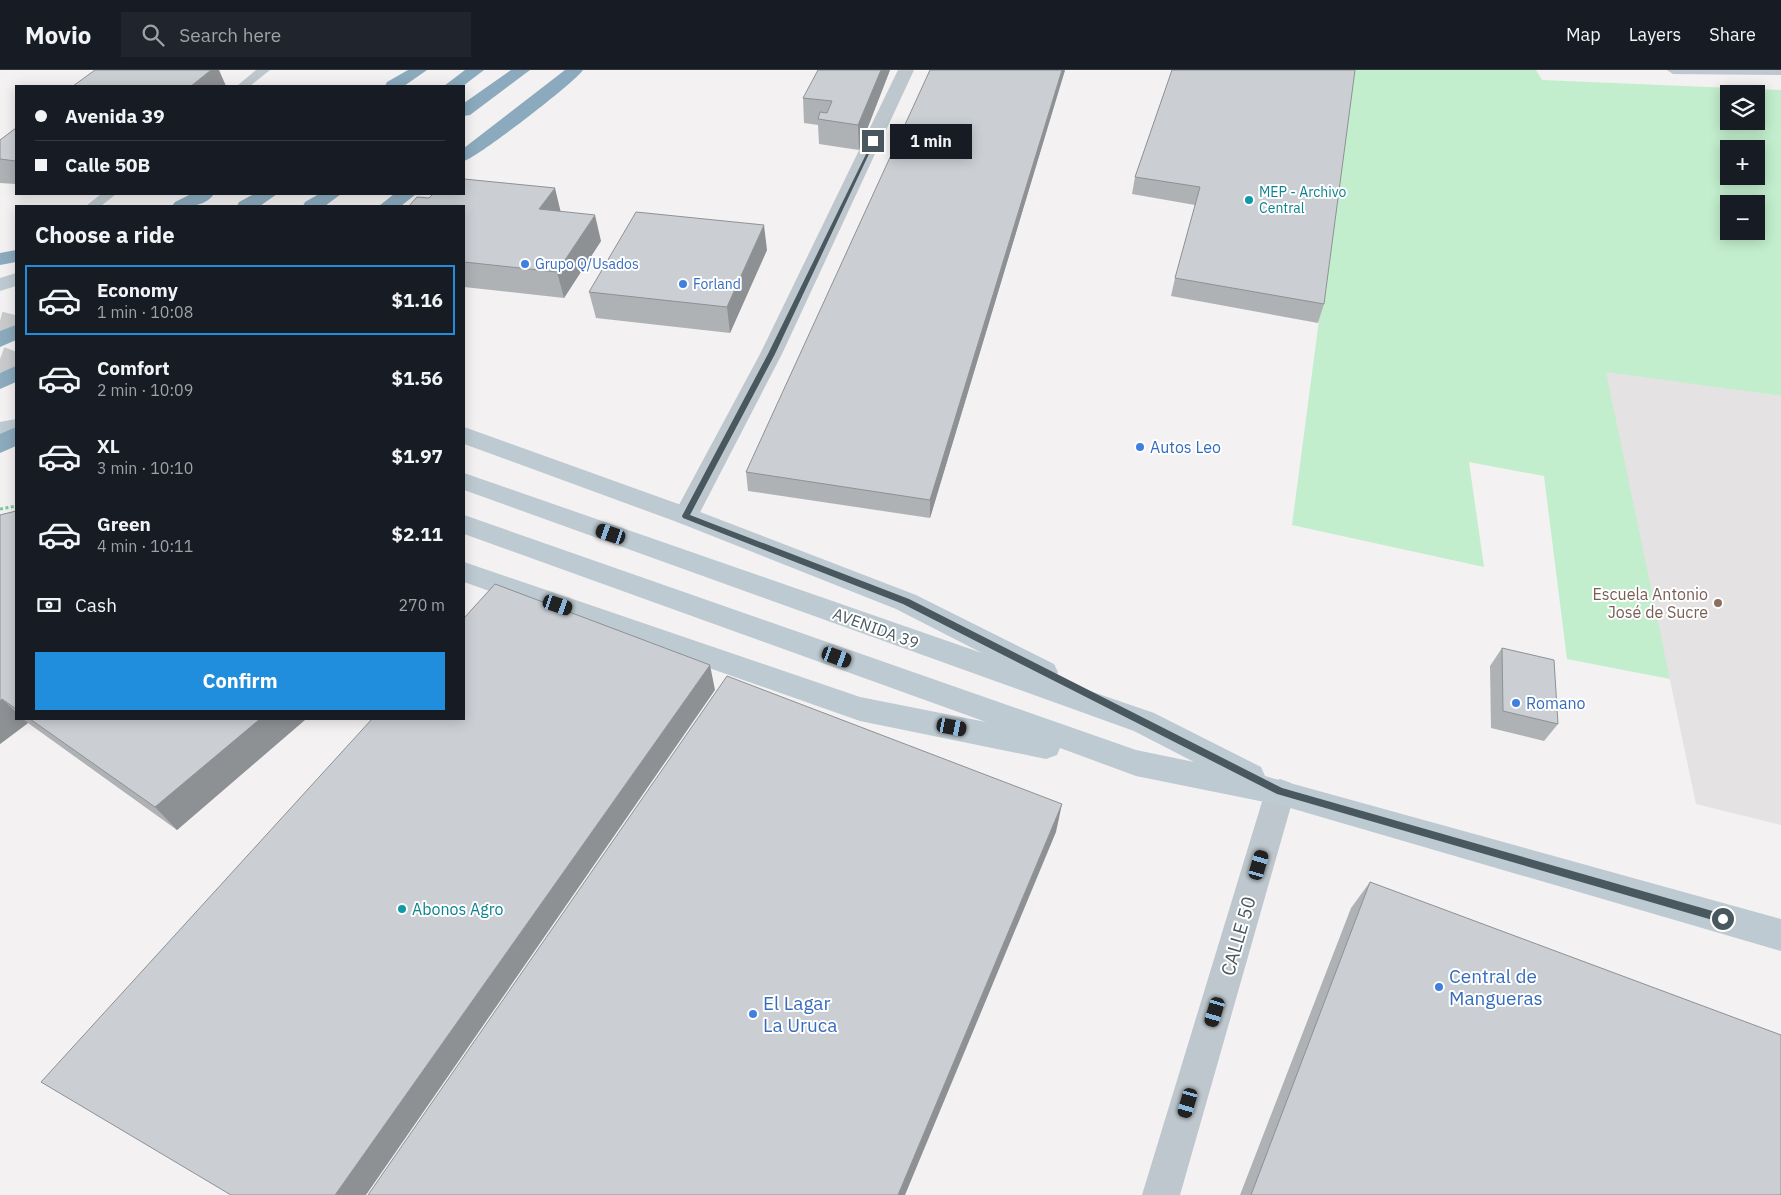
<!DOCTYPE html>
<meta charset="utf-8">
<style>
body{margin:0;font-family:"IBM Plex Sans",sans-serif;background:#20242c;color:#f1f3f6;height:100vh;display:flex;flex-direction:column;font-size:19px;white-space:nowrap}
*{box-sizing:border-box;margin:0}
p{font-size:16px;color:#9ea1a6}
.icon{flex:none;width:28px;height:28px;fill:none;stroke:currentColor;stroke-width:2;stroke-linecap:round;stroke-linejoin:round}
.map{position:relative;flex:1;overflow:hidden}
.drawer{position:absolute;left:15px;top:135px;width:450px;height:515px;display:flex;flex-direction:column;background:#171b24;border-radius:0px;box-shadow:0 2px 12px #0003}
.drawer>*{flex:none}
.top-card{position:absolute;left:15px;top:15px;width:450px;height:110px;border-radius:0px;box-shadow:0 2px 12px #0003;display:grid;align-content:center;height:110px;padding:0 20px;background:#171b24}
.tools{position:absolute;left:1720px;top:15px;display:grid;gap:10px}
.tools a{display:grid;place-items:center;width:45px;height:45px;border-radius:0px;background:#171b24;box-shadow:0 2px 12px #0003;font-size:25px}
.end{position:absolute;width:22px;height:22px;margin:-11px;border:6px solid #49575e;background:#fff;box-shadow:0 0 0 2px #fff}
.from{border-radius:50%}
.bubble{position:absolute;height:35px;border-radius:0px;background:#171b24;box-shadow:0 2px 12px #0003;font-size:16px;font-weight:700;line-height:35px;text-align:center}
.car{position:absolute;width:15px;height:30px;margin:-15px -8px;border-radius:6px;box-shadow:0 0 4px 1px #0007;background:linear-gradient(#222 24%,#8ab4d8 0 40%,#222 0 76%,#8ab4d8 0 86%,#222 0)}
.top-card b{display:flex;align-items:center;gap:18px;height:48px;font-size:19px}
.top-card b+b{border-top:1px solid #363941}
.top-card i{width:12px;height:12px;background:#f1f3f6}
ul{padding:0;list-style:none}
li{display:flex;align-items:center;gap:15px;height:70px;margin:0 10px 8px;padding:0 10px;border:2px solid transparent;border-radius:0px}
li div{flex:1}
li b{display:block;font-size:19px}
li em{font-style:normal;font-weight:700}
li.current{border-color:#218ddd}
li>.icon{width:45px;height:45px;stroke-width:1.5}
h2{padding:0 20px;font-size:22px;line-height:60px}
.pay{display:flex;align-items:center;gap:12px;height:55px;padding:0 20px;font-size:19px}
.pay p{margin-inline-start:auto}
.action{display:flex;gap:10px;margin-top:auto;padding:10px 20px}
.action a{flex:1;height:58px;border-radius:0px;background:#218ddd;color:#fff;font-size:20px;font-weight:700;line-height:58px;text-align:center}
header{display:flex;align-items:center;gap:30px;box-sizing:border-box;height:70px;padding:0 25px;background:#171b24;border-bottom:1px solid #363941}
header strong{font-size:24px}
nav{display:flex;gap:28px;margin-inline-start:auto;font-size:18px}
.search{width:350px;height:45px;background:#20242c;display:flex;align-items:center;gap:12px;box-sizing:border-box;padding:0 18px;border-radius:0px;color:#9ea1a6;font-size:19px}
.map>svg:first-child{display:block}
.education{fill:#e4e2e3}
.green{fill:#c2eecd;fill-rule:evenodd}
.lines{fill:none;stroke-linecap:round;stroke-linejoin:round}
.secondary-tunnel-far1{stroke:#c8cacc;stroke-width:19;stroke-dasharray:19 9;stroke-linecap:butt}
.secondary-tunnel{stroke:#c8cacc;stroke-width:25;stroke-dasharray:25 12;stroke-linecap:butt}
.path{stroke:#7bcb99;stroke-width:3;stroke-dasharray:3 2.5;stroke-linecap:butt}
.lane{fill:#bdc7cd;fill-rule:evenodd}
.street{fill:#bdc7cd;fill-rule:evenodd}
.secondary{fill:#bdcad1;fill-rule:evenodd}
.highway{fill:#8baabd;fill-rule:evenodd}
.wall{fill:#afb2b5}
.shaded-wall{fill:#8e9194}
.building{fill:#cbcfd3;stroke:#8e9194}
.route{fill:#49575e}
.culture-dot{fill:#0f9aa8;stroke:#fff;stroke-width:2}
.shop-dot{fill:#3f7fe0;stroke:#fff;stroke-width:2}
.education-dot{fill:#8d6e63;stroke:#fff;stroke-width:2}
.labels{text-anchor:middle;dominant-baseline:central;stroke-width:4;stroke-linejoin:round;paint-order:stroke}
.far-culture-label{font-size:14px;fill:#0d838f;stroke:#fff;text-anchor:start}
.far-shop-label{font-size:14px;fill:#366cbe;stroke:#fff;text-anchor:start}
.shop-label{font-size:16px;fill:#366cbe;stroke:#fff;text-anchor:start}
.education-label{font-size:16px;fill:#785e54;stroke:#fff;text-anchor:end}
.street-label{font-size:16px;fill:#49575e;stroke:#fff}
.culture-label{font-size:16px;fill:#0d838f;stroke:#fff;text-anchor:start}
.near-street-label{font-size:19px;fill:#49575e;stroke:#fff}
.near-shop-label{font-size:19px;fill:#366cbe;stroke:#fff;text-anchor:start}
</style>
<header>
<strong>Movio</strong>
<div class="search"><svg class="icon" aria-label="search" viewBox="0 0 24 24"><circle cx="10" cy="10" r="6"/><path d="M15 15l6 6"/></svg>Search here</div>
<nav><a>Map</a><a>Layers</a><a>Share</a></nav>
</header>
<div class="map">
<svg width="1781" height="1125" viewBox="0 0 1781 1125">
<rect width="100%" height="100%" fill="#f3f1f1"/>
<path class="education" d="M1605 301 1781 326V755L1696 734Z"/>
<path class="green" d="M1352 0H1536L1542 10 1781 20V326L1606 302 1670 609 1567 589 1544 406 1469 392 1484 497 1292 455ZM1729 24H1756V51H1729ZM1729 79H1756V106H1729ZM1729 134H1756V161H1729Z"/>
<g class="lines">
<path class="secondary-tunnel-far1" d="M0 251 16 255"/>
<path class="secondary-tunnel" d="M0 289 16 295"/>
<path class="path" d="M0 439 16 436"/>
<path class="lane" d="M256 0H270L250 16H237Z
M1667 0H1781V5L1673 4Z
M101 124H116L101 136H86Z"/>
<path class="street" d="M898 0H914L782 284 695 452 686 455 677 452 673 446 760 284Z
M1280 709 1291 713 1295 722 1180 1125H1142L1265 722 1269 713Z"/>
<path class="secondary" d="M16 203V216L0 221V208Z
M16 349V365L0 368V352Z
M464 357 695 440 916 525 1054 594 1058 602 1055 609 1154 643 1261 697 1265 706 1781 849V881L1280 735 1136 706 1060 678 1057 685 1046 689 860 651 464 512V492L860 627 986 652 464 464V445L1136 680 1194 692 1134 661 464 420V403L982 583 896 539 677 452 464 374Z"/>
<path class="highway" d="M408 0H427L404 16H385L387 12Z
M465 0H484L463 16H444Z
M511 0H530L470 45 464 46V33Z
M565 0H583C574 13 477 88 464 91V78Z
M191 124H214C205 137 187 137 172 136L175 132Z
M254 124H277L260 136H237L239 132Z
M319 124H341L325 136H303L305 132Z
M394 124H416L401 136H379Z
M16 180V192L0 195V183Z
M16 255V270L0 277V261Z
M16 296V312L0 319V303Z
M16 357V376L0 383V364Z"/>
</g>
<path class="wall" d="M890 0 859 80 819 74 818 55 804 53 803 28Z
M1065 0 930 448 748 421 746 402Z
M1172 0 1324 234 1318 253 1171 226 1175 208 1195 135 1132 124 1135 107Z
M16 58V114L0 113V70Z
M464 136 561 142 601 171 564 228 464 217Z
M767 180 730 263 596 248 589 222Z
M16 441V649H306L177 760 28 653 0 674V445Z
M1502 578 1558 654 1544 671 1491 658 1490 596Z
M1370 812 1781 1125H1240L1351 838Z"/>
<path class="shaded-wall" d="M211 0H219L226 16H191Z
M881 0H890L859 80 858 55Z
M1062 0H1065L930 448V430Z
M555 118 561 143 539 139Z
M595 145 601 171 564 228 557 202Z
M764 155 767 180 730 263 727 237Z
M710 595 715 620 366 1125H335Z
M2 629 16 642V649H23L28 653 0 674V631Z
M260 649H306L177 760 155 737Z
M1062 734 1056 762 905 1125H898Z"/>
<path class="building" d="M95 0H211L191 16H73Z
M818 0H881L858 55 818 49 820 42 827 43 832 31 803 28Z
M930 0H1062L930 430 746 402Z
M1172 0H1355L1324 234 1175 208 1200 117 1135 107Z
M16 58V91L0 89V70Z
M464 109 555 118 539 139 595 145 557 202 464 192V136H409L417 127 429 128 433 124H464Z
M636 142 764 155 727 237 589 222Z
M16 441V639L2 629 0 631V445Z
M495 514 710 595 335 1125H231L41 1012 372 649H464V548Z
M1502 578 1554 590 1558 654 1503 641Z
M727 606 1062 734 898 1125H368Z
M30 649H260L155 737Z
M1370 812 1781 965V1125H1251Z"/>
<path class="route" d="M873 70 875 71 775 284 690 445 909 529 1282 718 1723 844 1728 849 1727 852 1723 853 1277 724 903 534 683 448 682 446 768 284Z"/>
<g class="culture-dot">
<circle cx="1249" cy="130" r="5"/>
<circle cx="402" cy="839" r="5"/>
</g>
<g class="shop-dot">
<circle cx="525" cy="194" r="5"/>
<circle cx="683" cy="214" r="5"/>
<circle cx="1140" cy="377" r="5"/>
<circle cx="1516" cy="633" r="5"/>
<circle cx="1439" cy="917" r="5"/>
<circle cx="753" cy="944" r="5"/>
</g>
<circle class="education-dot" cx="1718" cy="533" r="5"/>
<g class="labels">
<g class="far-culture-label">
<text x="1259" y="122">MEP - Archivo<tspan x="1259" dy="16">Central</tspan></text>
</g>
<g class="far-shop-label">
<text x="535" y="194">Grupo Q/Usados</text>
<text x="693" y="214">Forland</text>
</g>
<g class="shop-label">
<text x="1150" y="377">Autos Leo</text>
<text x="1526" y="633">Romano</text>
</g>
<g class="education-label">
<text x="1708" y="524">Escuela Antonio<tspan x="1708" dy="18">José de Sucre</tspan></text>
</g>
<g class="street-label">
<text transform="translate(876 558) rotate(20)">AVENIDA 39</text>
</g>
<g class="culture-label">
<text x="412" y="839">Abonos Agro</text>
</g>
<g class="near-street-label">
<text transform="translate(1238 866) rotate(-74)">CALLE 50</text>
</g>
<g class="near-shop-label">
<text x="1449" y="906">Central de<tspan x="1449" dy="22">Mangueras</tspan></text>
<text x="763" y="933">El Lagar<tspan x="763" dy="22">La Uruca</tspan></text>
</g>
</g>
</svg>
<div class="tools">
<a><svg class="icon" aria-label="layers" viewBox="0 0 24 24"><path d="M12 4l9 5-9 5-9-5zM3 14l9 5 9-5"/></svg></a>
<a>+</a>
<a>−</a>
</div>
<i class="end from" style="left:1723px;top:849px"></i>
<i class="end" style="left:873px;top:71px"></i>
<div class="bubble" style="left:890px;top:54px;width:82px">1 min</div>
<i class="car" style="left:611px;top:464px;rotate:289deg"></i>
<i class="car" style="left:558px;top:535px;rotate:109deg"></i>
<i class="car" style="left:837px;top:587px;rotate:110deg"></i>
<i class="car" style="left:952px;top:657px;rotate:101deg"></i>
<i class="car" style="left:1259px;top:795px;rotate:16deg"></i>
<i class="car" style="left:1215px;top:942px;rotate:197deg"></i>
<i class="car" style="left:1188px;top:1033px;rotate:196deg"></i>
<div class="top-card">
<b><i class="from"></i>Avenida 39</b>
<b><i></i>Calle 50B</b>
</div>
<section class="drawer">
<h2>Choose a ride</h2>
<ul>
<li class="current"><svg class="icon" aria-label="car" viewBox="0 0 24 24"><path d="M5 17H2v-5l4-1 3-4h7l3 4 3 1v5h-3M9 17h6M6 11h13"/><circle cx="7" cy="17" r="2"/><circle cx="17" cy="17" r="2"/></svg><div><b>Economy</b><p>1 min · 10:08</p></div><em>$1.16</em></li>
<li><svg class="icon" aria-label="car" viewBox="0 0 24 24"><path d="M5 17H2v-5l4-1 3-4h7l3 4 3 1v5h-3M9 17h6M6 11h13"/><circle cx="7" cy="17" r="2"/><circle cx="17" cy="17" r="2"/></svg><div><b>Comfort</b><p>2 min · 10:09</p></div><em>$1.56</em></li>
<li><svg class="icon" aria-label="car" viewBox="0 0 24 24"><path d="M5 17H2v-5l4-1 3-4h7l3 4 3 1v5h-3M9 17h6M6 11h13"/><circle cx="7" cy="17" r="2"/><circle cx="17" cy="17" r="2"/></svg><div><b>XL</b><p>3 min · 10:10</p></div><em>$1.97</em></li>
<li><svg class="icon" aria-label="car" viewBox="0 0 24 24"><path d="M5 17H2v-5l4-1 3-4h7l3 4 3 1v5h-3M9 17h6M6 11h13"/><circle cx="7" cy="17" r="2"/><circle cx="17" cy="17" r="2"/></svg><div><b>Green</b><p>4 min · 10:11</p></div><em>$2.11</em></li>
</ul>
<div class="pay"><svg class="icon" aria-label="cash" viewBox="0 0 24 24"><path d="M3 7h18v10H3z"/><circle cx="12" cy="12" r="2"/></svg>Cash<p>270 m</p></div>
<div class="action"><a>Confirm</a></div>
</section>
</div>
